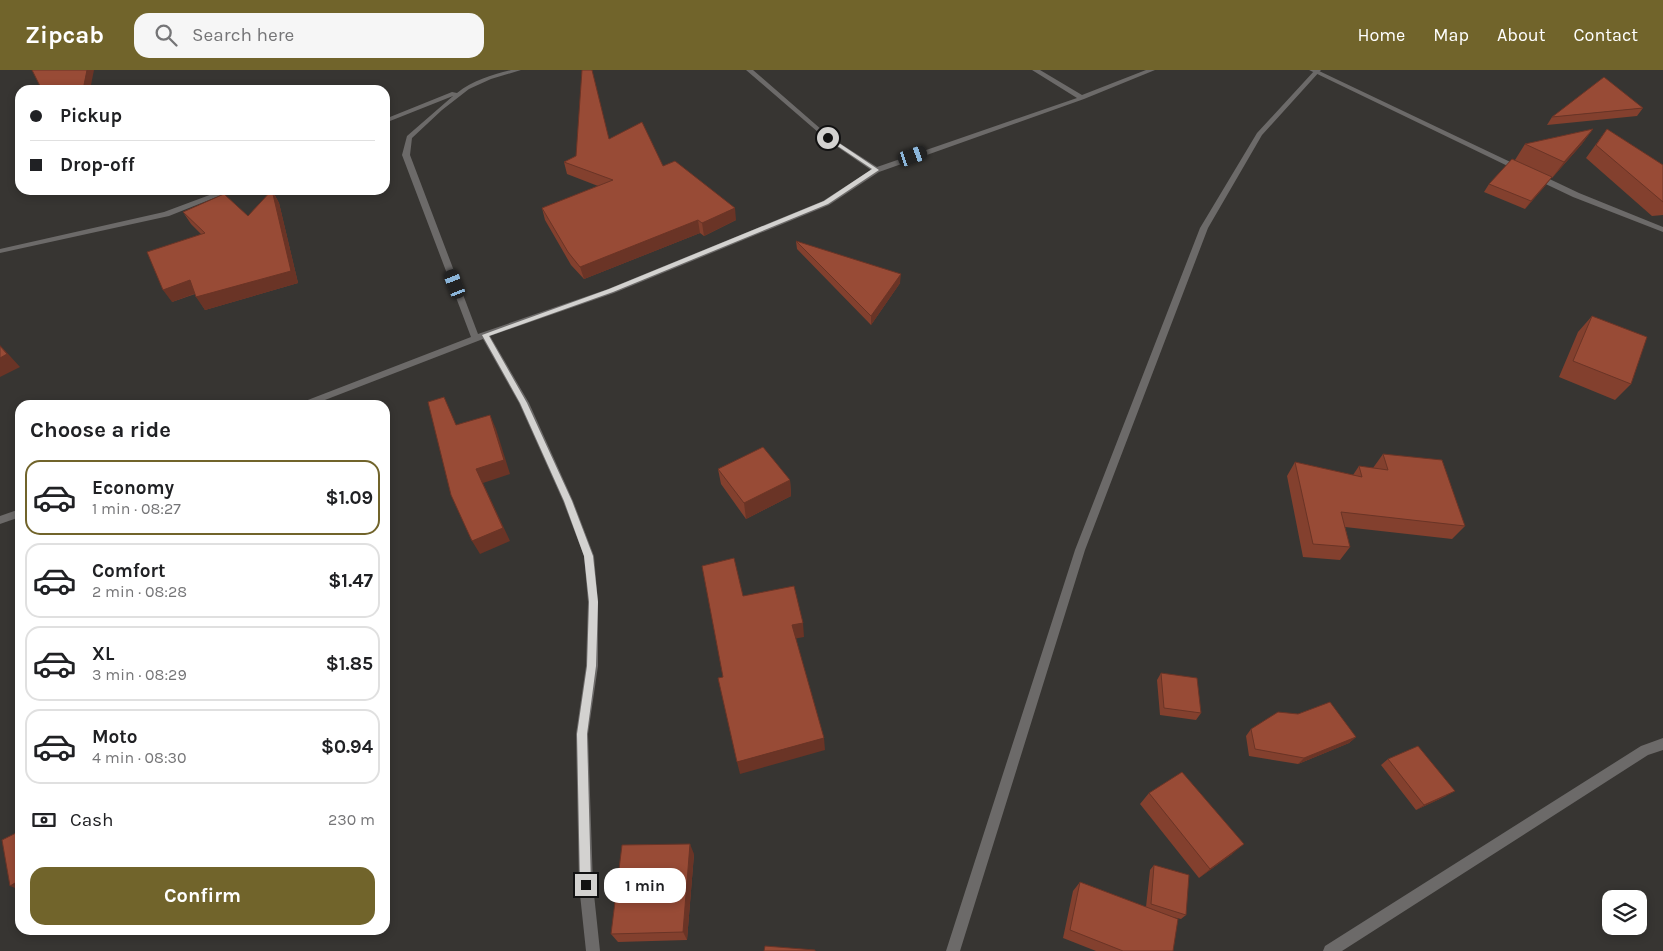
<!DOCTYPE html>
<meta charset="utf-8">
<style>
body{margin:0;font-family:Karla,sans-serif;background:#f6f6f6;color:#202124;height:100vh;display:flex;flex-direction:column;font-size:19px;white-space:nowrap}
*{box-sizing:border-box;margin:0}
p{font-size:16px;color:#757577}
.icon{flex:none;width:28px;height:28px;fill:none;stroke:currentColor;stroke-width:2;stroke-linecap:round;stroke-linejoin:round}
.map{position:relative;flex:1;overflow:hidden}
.side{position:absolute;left:15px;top:330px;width:375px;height:535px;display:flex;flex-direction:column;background:#fff;border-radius:15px;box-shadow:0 2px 8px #0003}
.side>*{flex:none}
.guide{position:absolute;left:15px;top:15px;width:375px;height:110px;border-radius:15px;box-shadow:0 2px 8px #0003;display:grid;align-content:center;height:110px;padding:0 15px;background:#fff}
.controls{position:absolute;left:1602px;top:820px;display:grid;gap:10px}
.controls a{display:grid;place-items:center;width:45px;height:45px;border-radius:10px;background:#fff;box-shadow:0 2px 8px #0003;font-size:25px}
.end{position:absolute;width:22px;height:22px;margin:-11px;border:6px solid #d3d2d0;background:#111;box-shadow:0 0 0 2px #111}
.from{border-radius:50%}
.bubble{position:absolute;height:35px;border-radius:15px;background:#fff;box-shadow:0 2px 8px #0003;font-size:16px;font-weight:700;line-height:35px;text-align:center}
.car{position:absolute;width:15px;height:30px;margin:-15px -8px;border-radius:6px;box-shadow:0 0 4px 1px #0007;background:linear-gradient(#222 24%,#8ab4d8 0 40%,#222 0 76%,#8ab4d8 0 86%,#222 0)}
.guide b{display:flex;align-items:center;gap:18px;height:48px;font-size:19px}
.guide b+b{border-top:1px solid #e0e0e0}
.guide i{width:12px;height:12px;background:#202124}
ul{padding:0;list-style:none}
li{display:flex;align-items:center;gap:15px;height:75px;margin:0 10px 8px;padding:0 5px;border:2px solid #e0e0e0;border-radius:15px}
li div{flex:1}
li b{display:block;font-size:19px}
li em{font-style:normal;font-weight:700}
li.current{border-color:#71642b}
li>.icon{width:45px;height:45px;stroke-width:1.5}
h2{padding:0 15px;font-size:22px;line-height:60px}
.pay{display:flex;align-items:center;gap:12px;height:55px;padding:0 15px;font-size:19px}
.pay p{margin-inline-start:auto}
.button{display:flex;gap:10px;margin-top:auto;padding:10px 15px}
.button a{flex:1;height:58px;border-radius:15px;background:#71642b;color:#fff;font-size:20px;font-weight:700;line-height:58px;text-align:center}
header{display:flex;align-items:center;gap:30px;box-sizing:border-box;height:70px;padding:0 25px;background:#71642b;color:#fff}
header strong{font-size:24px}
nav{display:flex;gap:28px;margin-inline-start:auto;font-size:18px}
.search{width:350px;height:45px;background:#f6f6f6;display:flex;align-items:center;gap:12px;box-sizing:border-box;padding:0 18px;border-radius:15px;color:#757577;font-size:19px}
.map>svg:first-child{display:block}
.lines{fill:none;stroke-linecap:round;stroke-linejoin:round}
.minor{fill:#6c6a69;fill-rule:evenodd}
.tertiary{fill:#6c6a69;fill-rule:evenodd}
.wall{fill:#83402e}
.shaded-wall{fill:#6a3426}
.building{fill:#984b36;stroke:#6a3426}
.route{fill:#d3d2d0}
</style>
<header>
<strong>Zipcab</strong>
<div class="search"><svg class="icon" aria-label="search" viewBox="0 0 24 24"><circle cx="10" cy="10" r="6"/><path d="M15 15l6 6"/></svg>Search here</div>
<nav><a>Home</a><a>Map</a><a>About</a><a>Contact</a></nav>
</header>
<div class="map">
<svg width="1663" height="881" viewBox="0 0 1663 881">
<rect width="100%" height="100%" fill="#373532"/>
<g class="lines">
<path class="minor" d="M511 0H521L491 9 469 19 442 40 412 68 410 85 478 264 608 219 823 131 871 100 826 69 746 0H753L830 67 877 97 1077 28 1032 0H1040L1082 25 1146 0H1155L1084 29 879 102 829 135 614 223 490 266 529 333 573 431 594 486 598 532V596L588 664 593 815 600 881H586L579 815 576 664 586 596 588 532 584 486 563 431 519 333 483 269 312 335H298L300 333 471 267 402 85 407 66 453 26 385 53V49L452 22 457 23C473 10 492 5 511 0Z
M1309 0H1317L1523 98 1516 100Z
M1533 104H1539L1579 123 1663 157V162L1573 127 1533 108Z
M223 120H234L169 146 0 183V179L164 142Z
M20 439V447L0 454V446Z
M1663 668V680L1648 685 1342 881H1323L1325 876 1641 676Z"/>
<path class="tertiary" d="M1315 0H1321L1262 65 1208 158 1085 480 960 881H946L1075 480 1200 158 1257 63Z"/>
</g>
<path class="wall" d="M1643 38 1637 46 1547 55 1552 47Z
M1593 59 1581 75 1552 108H1551L1545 116 1525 139 1484 122 1489 114 1515 90 1525 74Z
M1607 59 1663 95V145L1652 146 1586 88Z
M609 69 663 96 736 150 704 166 700 163 584 209 571 195 545 150 542 138 598 116 567 104 564 92Z
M272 120 279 133 298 213 205 240 195 224 172 232 201 164 191 154 183 142 248 146Z
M796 171 900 213 871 255 797 179Z
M1592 246 1631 314 1615 330 1559 307 1578 262Z
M1383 384 1465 456 1452 469 1345 457 1350 477 1340 490 1303 487 1287 406 1295 392 1353 405 1359 396 1373 398Z
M718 399 790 410 791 426 746 449 721 414Z
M1161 603 1201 643 1196 650 1160 645 1157 610Z
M1251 659 1356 667 1349 673 1298 694 1249 686 1246 666Z
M1388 689 1446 726 1416 740 1381 695Z
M1149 723 1232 784 1199 808 1140 734Z
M694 784 687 870 618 872 611 864Z
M1154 795 1186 845 1181 849 1168 846 1173 881H1096L1063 868 1073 821 1080 812 1146 837 1150 800Z"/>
<path class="shaded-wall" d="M87 0H94L90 20H83Z
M1593 59 1581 75 1552 108 1564 92Z
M1552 107 1545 116 1525 139 1531 131Z
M272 120 279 133 298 213 205 240 196 227Z
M735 138 736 150 704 166 702 153Z
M698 150 700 163 584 209 580 197Z
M901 204 900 213 871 255V246Z
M190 210 199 222 172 232 163 220Z
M0 275 20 297 0 307Z
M490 345 496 359 510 404 483 413 510 471 480 484 472 471 476 399Z
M790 410 791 426 746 449 744 433Z
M803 553 804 567 793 569 792 555Z
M1356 667 1349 673 1298 694 1304 688Z
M824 668 825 680 740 704 737 692Z
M1455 721 1446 726 1416 740 1424 735Z
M690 774 694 784 687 870 683 862Z
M1244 774 1232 784 1199 808 1210 799Z
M20 810V820L10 816Z"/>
<path class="building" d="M32 0H87L83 20H42Z
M582 0H592L609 69 642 52 663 96 675 91 735 138 702 153 698 150 580 197 568 182 542 138 613 110 564 92 576 86Z
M1604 7 1643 38 1552 47Z
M1593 59 1564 92 1525 74Z
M1607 59 1663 95V132L1596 75Z
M1512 89 1552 107 1531 131 1489 114Z
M272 120 291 201 196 227 190 210 163 220 147 182 205 163 183 142 224 124 248 146Z
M796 171 901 204 871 246Z
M1592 246 1647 267 1631 314 1573 291Z
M0 276 7 284 0 288Z
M444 327 456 355 490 345 504 390 476 399 503 458 472 471 451 425 428 332Z
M763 377 790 410 744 433 718 399Z
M1383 384 1442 390 1465 456 1341 442 1350 477 1313 474 1295 392 1362 407 1359 396 1388 400Z
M734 488 743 526 794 516 803 553 792 555 824 668 737 692 718 608 723 607 702 496Z
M1161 603 1197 608 1201 643 1164 638Z
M1330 632 1356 667 1304 688 1255 679 1251 659 1278 642 1298 644Z
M1418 676 1455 721 1424 735 1388 689Z
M1182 702 1244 774 1210 799 1149 723Z
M20 761V810L10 816 2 770Z
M690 774 683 862 611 864 622 775Z
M1154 795 1189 805 1186 845 1151 834Z
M1080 812 1178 849 1173 881H1123L1070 860Z
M765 876 815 880V881H764Z"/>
<path class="route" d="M827 67H830L879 100 828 134 613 222 489 266 527 333 572 431 593 486 598 532 596 596 587 664 591 815 590 819 586 820 582 819 580 815 577 664 587 596 589 532 584 486 564 431 520 333 482 265 609 219 824 131 872 99 827 69Z"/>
</svg>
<div class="controls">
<a><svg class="icon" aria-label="layers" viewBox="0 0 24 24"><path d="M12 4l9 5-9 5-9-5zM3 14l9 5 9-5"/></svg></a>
</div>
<i class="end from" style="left:828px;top:68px"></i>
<i class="end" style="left:586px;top:815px"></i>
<div class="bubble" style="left:604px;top:798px;width:82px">1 min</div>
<i class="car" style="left:913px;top:86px;rotate:71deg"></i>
<i class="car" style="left:455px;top:214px;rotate:339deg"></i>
<div class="guide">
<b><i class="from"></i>Pickup</b>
<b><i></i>Drop-off</b>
</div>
<section class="side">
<h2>Choose a ride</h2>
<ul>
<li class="current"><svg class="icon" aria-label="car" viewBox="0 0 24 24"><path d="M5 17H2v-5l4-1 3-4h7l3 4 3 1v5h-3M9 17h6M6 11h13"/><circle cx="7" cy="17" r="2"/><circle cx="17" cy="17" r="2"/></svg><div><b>Economy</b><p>1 min · 08:27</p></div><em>$1.09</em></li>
<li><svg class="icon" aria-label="car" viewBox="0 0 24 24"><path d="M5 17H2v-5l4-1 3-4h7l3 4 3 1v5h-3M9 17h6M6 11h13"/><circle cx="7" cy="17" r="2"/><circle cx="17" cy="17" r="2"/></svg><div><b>Comfort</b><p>2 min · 08:28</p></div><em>$1.47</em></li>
<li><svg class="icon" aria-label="car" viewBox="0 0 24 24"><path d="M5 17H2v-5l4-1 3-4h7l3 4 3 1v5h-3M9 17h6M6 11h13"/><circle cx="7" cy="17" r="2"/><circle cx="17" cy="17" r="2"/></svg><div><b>XL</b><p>3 min · 08:29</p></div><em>$1.85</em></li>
<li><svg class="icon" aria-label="car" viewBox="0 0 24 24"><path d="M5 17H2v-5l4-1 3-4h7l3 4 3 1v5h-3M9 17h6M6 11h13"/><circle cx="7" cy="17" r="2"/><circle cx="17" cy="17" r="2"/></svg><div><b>Moto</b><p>4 min · 08:30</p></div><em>$0.94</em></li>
</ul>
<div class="pay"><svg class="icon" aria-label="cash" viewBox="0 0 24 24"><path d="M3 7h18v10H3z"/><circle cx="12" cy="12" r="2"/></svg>Cash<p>230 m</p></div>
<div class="button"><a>Confirm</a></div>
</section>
</div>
